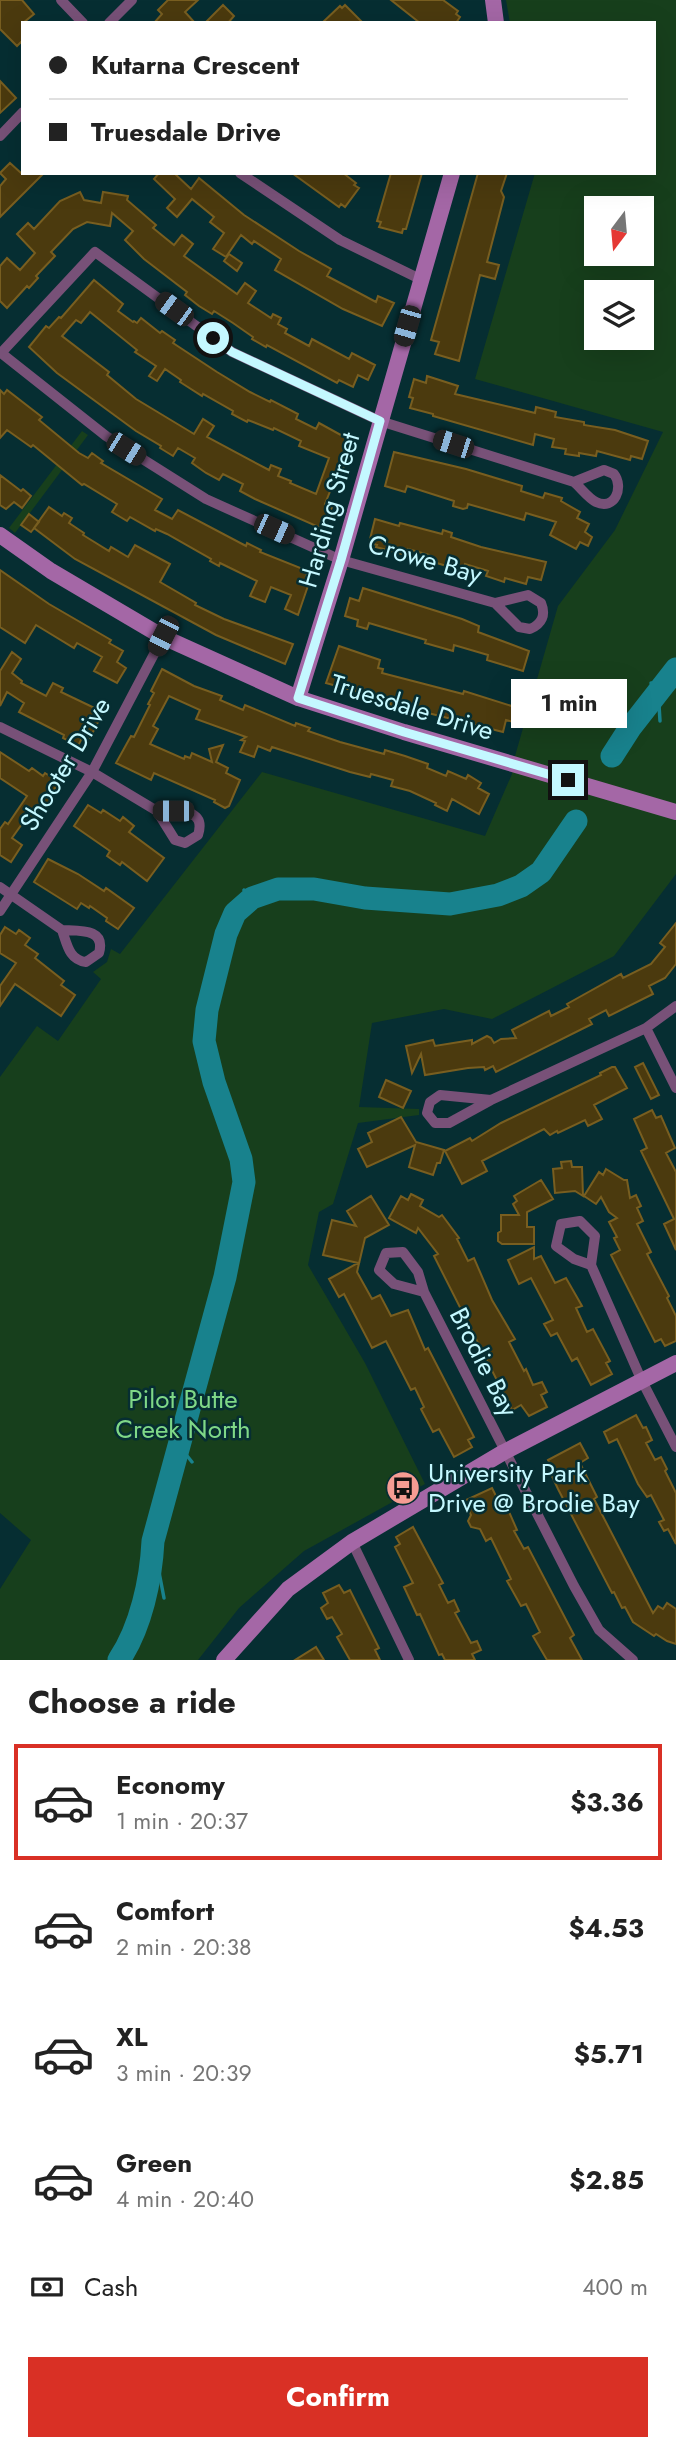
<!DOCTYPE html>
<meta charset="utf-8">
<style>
body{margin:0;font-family:Jost,sans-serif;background:#f2f2f2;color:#222;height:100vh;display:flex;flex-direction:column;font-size:26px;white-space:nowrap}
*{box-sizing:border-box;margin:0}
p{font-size:23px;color:#767676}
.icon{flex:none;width:38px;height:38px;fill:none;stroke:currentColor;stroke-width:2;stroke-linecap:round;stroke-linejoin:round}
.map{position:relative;height:1660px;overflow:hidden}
.sheet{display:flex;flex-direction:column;background:#fff;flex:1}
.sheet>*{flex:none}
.banner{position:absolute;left:21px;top:21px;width:635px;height:154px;border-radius:0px;box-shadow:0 7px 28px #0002;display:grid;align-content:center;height:154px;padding:0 28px;background:#fff}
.needle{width:46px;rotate:196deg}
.fabs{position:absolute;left:584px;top:196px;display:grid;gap:14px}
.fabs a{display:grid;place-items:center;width:70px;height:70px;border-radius:0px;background:#fff;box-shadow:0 7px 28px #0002;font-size:35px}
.end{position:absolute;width:32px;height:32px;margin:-16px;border:9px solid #c4f8ff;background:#111;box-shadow:0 0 0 4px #111}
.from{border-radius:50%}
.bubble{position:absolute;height:49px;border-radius:0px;background:#fff;box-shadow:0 7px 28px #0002;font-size:23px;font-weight:700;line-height:49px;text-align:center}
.car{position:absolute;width:21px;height:42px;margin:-21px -10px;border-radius:9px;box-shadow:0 0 5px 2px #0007;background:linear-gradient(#222 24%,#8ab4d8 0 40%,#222 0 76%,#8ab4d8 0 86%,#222 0)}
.banner b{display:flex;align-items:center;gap:24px;height:66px;font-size:26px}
.banner b+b{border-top:2px solid #e0e0e0}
.banner i{width:18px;height:18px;background:#222}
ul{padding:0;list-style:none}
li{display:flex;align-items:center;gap:21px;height:116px;margin:0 14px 10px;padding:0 14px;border:4px solid transparent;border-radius:0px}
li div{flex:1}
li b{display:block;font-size:26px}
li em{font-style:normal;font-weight:700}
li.active{border-color:#d93025}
li>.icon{width:63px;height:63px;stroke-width:1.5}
h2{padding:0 28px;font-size:32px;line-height:84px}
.pay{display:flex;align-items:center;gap:18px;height:77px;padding:0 28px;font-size:26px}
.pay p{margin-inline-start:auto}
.action{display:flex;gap:14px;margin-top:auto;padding:14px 28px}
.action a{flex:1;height:80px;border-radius:0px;background:#d93025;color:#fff;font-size:28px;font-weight:700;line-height:80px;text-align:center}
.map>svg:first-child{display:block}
.green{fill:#173f1c;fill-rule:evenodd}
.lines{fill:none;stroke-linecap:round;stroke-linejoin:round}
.stream{stroke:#18828d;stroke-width:3.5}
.river{stroke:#18828d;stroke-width:23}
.building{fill:#4b3a0e;stroke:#785e20;stroke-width:2;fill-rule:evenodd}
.street{stroke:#785178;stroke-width:10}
.secondary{stroke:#a467a6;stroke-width:16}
.route{stroke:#c4f8ff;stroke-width:9}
.labels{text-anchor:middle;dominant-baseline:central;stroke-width:5;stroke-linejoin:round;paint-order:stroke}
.street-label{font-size:26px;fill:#c4f8ff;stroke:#062e32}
.park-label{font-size:26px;fill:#7fd887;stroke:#062e32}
.poi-label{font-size:26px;fill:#c4f8ff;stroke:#062e32;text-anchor:start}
</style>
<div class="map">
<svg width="676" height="1660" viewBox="0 0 676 1660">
<rect width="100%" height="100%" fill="#062e32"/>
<path class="green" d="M506 0H676V874L614 956 492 1019 444 1009 372 1023 359 1107 419 1109V1115L358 1123 333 1204 319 1212 308 1265 365 1363 425 1484 304 1551 239 1608 198 1660H0V1589L31 1540 0 1513V1077L37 1026 58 1041 101 979 93 972 107 962 111 949 120 954 262 772 485 836 512 774 515 756 558 606 615 530 663 432 475 379 535 173H654V23H510ZM597 208H642V254H597ZM597 292H642V338H597Z
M82 431 88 435 15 533 9 528Z"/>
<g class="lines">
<path class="stream" d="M651 683H663
M658 689 660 721
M244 890 255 896
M182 1415 189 1412
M181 1442 184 1452 192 1462
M153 1541 164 1598"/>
<path class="river" d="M612 756 630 728 676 669
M119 1660C141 1627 151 1580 153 1541L225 1277 244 1182 241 1159 214 1082 204 1041 207 1010 226 934 235 913 252 898 278 889H314L365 898 450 904 498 895 521 886 541 872 576 821"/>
</g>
<path class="building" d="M0 0H22L34 14 23 23V40L17 46 0 29Z
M168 0H198L185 12 195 23H154L162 14 158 10Z
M391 0H443L458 11 456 14 460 17 456 23H420Z
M223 5 234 16 228 23H205Z
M345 5 363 23H322L340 6 342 8Z
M0 81 16 98 0 113Z
M10 163 21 173H44L0 217V186L6 179 0 173Z
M159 173H174L191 189 199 178 244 215 299 251 331 269 327 276 376 302 378 296 394 303 382 326 343 309 275 270 281 259 254 241 252 244 241 235 226 257 213 249 224 233 210 222 214 217 192 199 177 217 167 208 175 199 154 179Z
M292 173H343L356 183 354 185 359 188 345 207 341 204 339 207Z
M391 173H422L406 229H403L402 233 379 227 381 222 377 221Z
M478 173H507L501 191 504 197 487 262 499 265 495 279 480 275 459 361 435 354 439 342 431 340Z
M80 192 84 200 101 203 103 192 128 196 127 200 156 225 153 228 174 245 182 235 193 244 184 256 216 279 237 294 245 283 256 291 248 303 271 318 273 314 281 318 278 324 287 329 285 333 309 346 312 339 349 359 352 353 375 365 368 380 358 375 353 387 339 380 337 383 267 345 266 347 252 339 253 337 233 323 214 311 212 314 199 306 185 295 187 292 144 259 125 240 133 231 112 213 110 226 87 222 73 229 51 252 55 256 36 276 38 278 29 288 27 286 7 308 0 301V266L7 258 20 270 35 253 17 234 28 223 34 229 60 201Z
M229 254 242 263 237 271 224 261Z
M94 280 123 304 118 311 133 322 134 321 137 323 141 318 160 333 162 331 175 340 173 343 217 372 250 392 270 402 271 400 298 414 296 419 316 429 319 423 350 440 341 465 344 466 338 480 335 479 325 504 332 507 323 529 255 499 240 491 243 484 223 474 219 480 206 473 192 463 195 458 178 448 173 456 160 448 161 446 136 431 57 373 29 347 46 326 49 328 59 317 61 318ZM90 312 137 350 135 352 156 366 149 376 157 381 165 369 181 380 180 382 202 396 203 394 233 411 232 414 247 422 248 420 273 430 274 428 301 441 299 446 329 458 316 494 290 483 291 481 278 476 281 469 271 465 269 470 207 437 214 426 203 419 194 434 136 399 107 375 109 372 62 336 76 320 81 323Z
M427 376 458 386 455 394 535 413 536 407 556 412 555 417 584 422V425L615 430 648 441 642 459 631 456 630 460 597 451 596 456 579 453V456L565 454 566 449 552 447 554 439 535 434 533 445 433 416V414L410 408 413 398 409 397 414 379 426 383Z
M0 390 4 394 7 390 42 417 39 420 79 453 88 458 92 453 103 461 101 463 162 499 155 510 172 519 178 510 246 546 247 543 261 550 260 552 308 571 306 576 311 577 298 615 285 609 291 595 271 587 265 602 250 596 257 581 220 563 219 566 210 561 211 559 167 534 156 529 155 531 130 517 127 521 112 512 117 504 84 484 82 485 33 445 31 447 7 430 0 438Z
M394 452 466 469 522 486 521 491 543 498 545 493 562 498 561 501 580 512 577 518 589 524 585 532 592 537 588 546 580 542 576 549 550 535 556 522 526 513 524 520 468 504 467 508 463 509 453 506 454 501 407 486 405 492 385 486Z
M0 475 21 491 23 489 31 496 22 508 14 502 6 509 0 505Z
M49 507 62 516 64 513 72 518 69 523 84 533 83 535 109 551 111 547 128 557 135 545 170 564 160 582 196 603 195 605 224 619 293 644 285 664 216 635 75 559 34 528Z
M29 514 39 522 31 532 21 525Z
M375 519 399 526 400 523 442 534 443 530 452 533 451 537 481 547 546 562 541 580 528 577 526 584 505 578 504 582 486 576 488 571 465 564 463 571 427 560 429 555 408 549 406 555 376 547 377 545 369 543Z
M0 570 49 604 111 640 109 643 123 651 117 662 126 668 117 683 94 671 102 657 77 643 74 648 36 625 25 643 0 627Z
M363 588 462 619 479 626 478 632 529 651 523 671 487 660 488 655 454 645 453 651 425 643 426 640 369 623 367 629 357 626 358 620 345 616 350 598 359 601Z
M339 646 380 660 378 668 383 669 382 673 463 694 464 691 521 709 517 723 506 720 503 732 428 713 427 717 390 705 391 701 326 683Z
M12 652 21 659 12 673 22 681 21 683 46 696 53 683 63 688 61 692 103 712 90 738 84 734 78 746 63 738 64 735 19 712 24 703 7 692 0 706V671Z
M162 669 194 686 222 696 220 700 243 710 245 705 295 726 296 723 310 728 308 731 340 742 384 754 385 750 405 756 428 764 427 768 446 776 448 771 466 779 468 775 481 783 478 788 489 794 479 814 452 799 447 811 435 805 436 803 410 791 391 786 393 780 371 774 370 777 350 772 272 747 270 751 258 746 254 757 240 752 245 741 241 740 246 737 196 719 200 710 169 696 153 726 158 729 150 744 184 759 185 756 190 758 192 753 212 762 209 749 223 745 216 762 228 768 226 773 240 780 229 806 225 808 214 802 215 800 154 773 151 780 116 763 131 736 134 737 150 705 148 704 154 693 151 691Z
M0 752 29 771 32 768 43 776 45 773 59 782 50 796 54 799 48 807 42 804 31 820 27 817 12 838 22 845 11 862 0 855V829L5 822 8 824 27 796 0 778Z
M88 805 101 813 103 810 120 821 123 817 134 826 129 832 164 858 147 881 122 862 120 865 107 856 110 851 74 826Z
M48 859 78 874 104 891 106 888 134 908 118 929 106 921 107 918 90 906 89 908 81 903 77 909 34 882Z
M676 923V964L665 978 649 986 653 994 609 1016 606 1010 589 1019 592 1024 496 1072 493 1066 485 1070 484 1067 468 1068 425 1075 421 1054 412 1073 406 1046 433 1040 435 1046 472 1040V1044L487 1036 491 1038 494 1043 501 1039 516 1038 512 1030 549 1011 551 1016 569 1007 567 1004 621 974 623 978 651 964 665 947 660 943Z
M5 927 16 934 19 930 30 938 25 945 38 954 35 958 64 981 61 985 75 995 61 1016 15 984 0 1006V986L16 963 0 953V935Z
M643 1063 659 1095 651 1099 635 1067Z
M612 1067H615L627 1088 594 1105 602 1119 588 1126 585 1120 558 1133 557 1131 550 1135 544 1129 482 1161 487 1171 462 1184 445 1151 470 1138 472 1141 501 1123 601 1075 600 1073Z
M386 1080 411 1091 403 1108 379 1097Z
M652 1110 656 1118 661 1116 675 1148 666 1153 676 1172V1250L664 1224 674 1219 641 1151 647 1148 634 1119Z
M401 1117 416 1142 444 1150 440 1163H437L433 1175 409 1167 415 1145 367 1167 358 1149 372 1142 368 1133Z
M571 1161 572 1167H582L583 1196 575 1191 555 1193 553 1169 562 1168 561 1162Z
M606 1169 624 1180H627L630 1198 636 1195 641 1206 637 1208 643 1221 637 1224 651 1252 647 1254 669 1296 667 1298 676 1316V1341L665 1346 661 1339 655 1342 611 1255 620 1250 614 1238 617 1237 609 1222 617 1218 609 1212 601 1197 596 1204 584 1196 599 1172 603 1175Z
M541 1180 553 1199 527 1212V1227H534V1244H502L498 1241V1233L501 1231V1215H519L513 1204 517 1201 514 1196Z
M411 1194 423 1200 420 1206 439 1217 442 1215 459 1238 457 1239 468 1261 474 1258 492 1300 515 1339 509 1342 524 1371 526 1369 533 1385 542 1382 547 1392 541 1395 547 1407 529 1416 521 1405 512 1410 434 1256 438 1254 418 1228 416 1233 389 1218 401 1196 408 1200Z
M371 1196 389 1225 365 1238 357 1272 372 1299 380 1295 391 1316 408 1310 425 1350 428 1348 474 1437 468 1440 472 1447 454 1457 439 1429 433 1432 421 1409 424 1407 415 1388 411 1390 386 1341 372 1348 344 1294 339 1297 329 1279 358 1263 323 1255 332 1220 356 1226 347 1211Z
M534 1247V1259L541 1256 555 1283 566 1278 582 1306 576 1308 587 1332 593 1329 610 1361 606 1363 612 1374 591 1385 577 1358 572 1361 557 1333 551 1336 544 1324 553 1320 531 1278 519 1284 512 1269 508 1260Z
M636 1415 643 1428 646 1427 652 1440 646 1443 655 1460 661 1457 667 1469 665 1471 676 1493V1544L668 1529 664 1531 659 1522 664 1520 651 1495 647 1497 638 1484 617 1439 609 1443 604 1432Z
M580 1443 588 1458 580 1463 597 1497 594 1499 653 1613 658 1606 663 1609 667 1603 676 1609V1644L667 1641 656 1634 654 1636 633 1622 625 1607 622 1608 614 1592 612 1593 558 1489 551 1474 554 1472 548 1460Z
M492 1488 498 1500 503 1498 517 1530 514 1531 524 1549 528 1547 574 1635 570 1638 582 1660H547L533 1636 540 1632 526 1604 521 1606 507 1581 511 1579 491 1538 486 1541 480 1529 471 1527 468 1521 471 1515 464 1501Z
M413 1527 443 1583 439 1585 448 1603 454 1600 459 1611 455 1613 471 1643 477 1641 481 1650 472 1654 475 1660H445L442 1654 439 1655 420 1614 417 1615 411 1602 404 1587 413 1583 395 1547 400 1544 396 1537Z
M339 1585 344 1593 350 1590 379 1648 375 1650 380 1660H350L337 1637 342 1634 332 1617 327 1619 321 1608 328 1603 323 1593Z
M316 1647 324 1660H295Z"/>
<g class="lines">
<path class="street" d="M61 0 83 23
M109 23 132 0
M0 136 23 112
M240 173 340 240 420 279
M604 470 614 474C624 487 615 511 596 502 588 498 581 488 574 482Z
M528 595 541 603C546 615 542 624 530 629L519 627 495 603Z
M495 603 341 560 206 499 106 436 1 353 95 252 232 352 380 421 574 482
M0 727 92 772 157 811
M157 811C175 811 207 807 198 835L185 843 175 840Z
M0 887 62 930
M0 911 92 772 163 637
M62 930C79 931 106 928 99 953L86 962C69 960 67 944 62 930Z
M676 1006 646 1028 676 1088
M491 1100 440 1095 430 1102 427 1113 435 1123H449L491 1100 646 1028
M591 1265 574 1259 556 1246 561 1224 580 1221 595 1236 591 1265 641 1379 676 1447
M424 1292 394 1284 379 1270 386 1253 403 1252 418 1272 424 1292 574 1586 599 1630 633 1660
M352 1542 409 1660"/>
<path class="secondary" d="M493 0 496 23
M0 535 51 571 163 637 298 698 404 732 676 812
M298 698 341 560 452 173
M224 1660 288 1589 352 1542 504 1452 676 1363"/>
</g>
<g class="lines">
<path class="route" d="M213 338 232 352 380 421 341 560 298 698 404 732 568 780"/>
</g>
<defs>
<g id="bus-disc" transform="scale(1.75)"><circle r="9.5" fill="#f59c93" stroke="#062e32"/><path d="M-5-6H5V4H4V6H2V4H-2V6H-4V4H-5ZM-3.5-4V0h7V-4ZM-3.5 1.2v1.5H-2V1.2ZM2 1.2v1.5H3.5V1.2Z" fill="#111"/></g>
</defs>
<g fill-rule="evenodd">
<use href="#bus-disc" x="403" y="1488"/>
</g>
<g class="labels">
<g class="street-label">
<text transform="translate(329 510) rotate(-74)">Harding Street</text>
<text transform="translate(425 559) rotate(16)">Crowe Bay</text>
<text transform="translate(412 707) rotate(17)">Truesdale Drive</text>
<text transform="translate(65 764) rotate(-59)">Shooter Drive</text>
<text transform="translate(484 1362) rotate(63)">Brodie Bay</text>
</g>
<g class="park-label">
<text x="183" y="1399">Pilot Butte<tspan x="183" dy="30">Creek North</tspan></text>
</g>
<g class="poi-label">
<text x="428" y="1473">University Park<tspan x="428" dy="30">Drive @ Brodie Bay</tspan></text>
</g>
</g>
</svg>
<div class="fabs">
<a><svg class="needle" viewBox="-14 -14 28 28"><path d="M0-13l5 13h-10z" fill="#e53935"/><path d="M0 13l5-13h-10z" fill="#767676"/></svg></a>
<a><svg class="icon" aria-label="layers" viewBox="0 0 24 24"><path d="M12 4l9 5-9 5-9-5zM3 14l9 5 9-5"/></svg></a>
</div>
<i class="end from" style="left:213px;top:338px"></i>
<i class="end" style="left:568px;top:780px"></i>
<div class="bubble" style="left:511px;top:679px;width:116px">1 min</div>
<i class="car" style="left:174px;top:309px;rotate:306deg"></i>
<i class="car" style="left:407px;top:326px;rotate:196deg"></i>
<i class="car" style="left:453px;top:444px;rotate:288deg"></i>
<i class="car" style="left:126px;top:449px;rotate:122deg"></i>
<i class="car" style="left:274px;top:529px;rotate:114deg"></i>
<i class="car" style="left:163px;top:636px;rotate:207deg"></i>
<i class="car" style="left:173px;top:811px;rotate:270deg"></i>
<div class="banner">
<b><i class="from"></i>Kutarna Crescent</b>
<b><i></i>Truesdale Drive</b>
</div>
</div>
<section class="sheet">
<h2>Choose a ride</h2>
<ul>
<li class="active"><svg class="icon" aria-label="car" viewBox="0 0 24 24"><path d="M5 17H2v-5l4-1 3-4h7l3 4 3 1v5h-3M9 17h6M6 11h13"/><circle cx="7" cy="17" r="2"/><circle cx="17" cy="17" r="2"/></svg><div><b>Economy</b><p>1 min · 20:37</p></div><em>$3.36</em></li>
<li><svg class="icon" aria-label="car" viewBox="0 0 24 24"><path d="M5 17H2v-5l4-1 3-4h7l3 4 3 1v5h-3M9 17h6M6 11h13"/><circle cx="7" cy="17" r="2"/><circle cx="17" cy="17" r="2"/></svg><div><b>Comfort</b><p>2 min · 20:38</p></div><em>$4.53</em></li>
<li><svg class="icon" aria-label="car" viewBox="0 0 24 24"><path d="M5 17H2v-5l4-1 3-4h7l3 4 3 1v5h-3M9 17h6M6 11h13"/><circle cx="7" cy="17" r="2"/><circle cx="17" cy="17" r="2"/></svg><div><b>XL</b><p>3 min · 20:39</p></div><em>$5.71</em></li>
<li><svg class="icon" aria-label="car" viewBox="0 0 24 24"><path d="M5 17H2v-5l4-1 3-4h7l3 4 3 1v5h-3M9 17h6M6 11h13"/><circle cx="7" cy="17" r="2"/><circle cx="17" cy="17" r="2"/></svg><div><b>Green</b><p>4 min · 20:40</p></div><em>$2.85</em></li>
</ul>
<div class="pay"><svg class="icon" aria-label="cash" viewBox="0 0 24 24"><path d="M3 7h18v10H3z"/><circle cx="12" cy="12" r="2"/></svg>Cash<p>400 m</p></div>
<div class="action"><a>Confirm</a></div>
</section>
